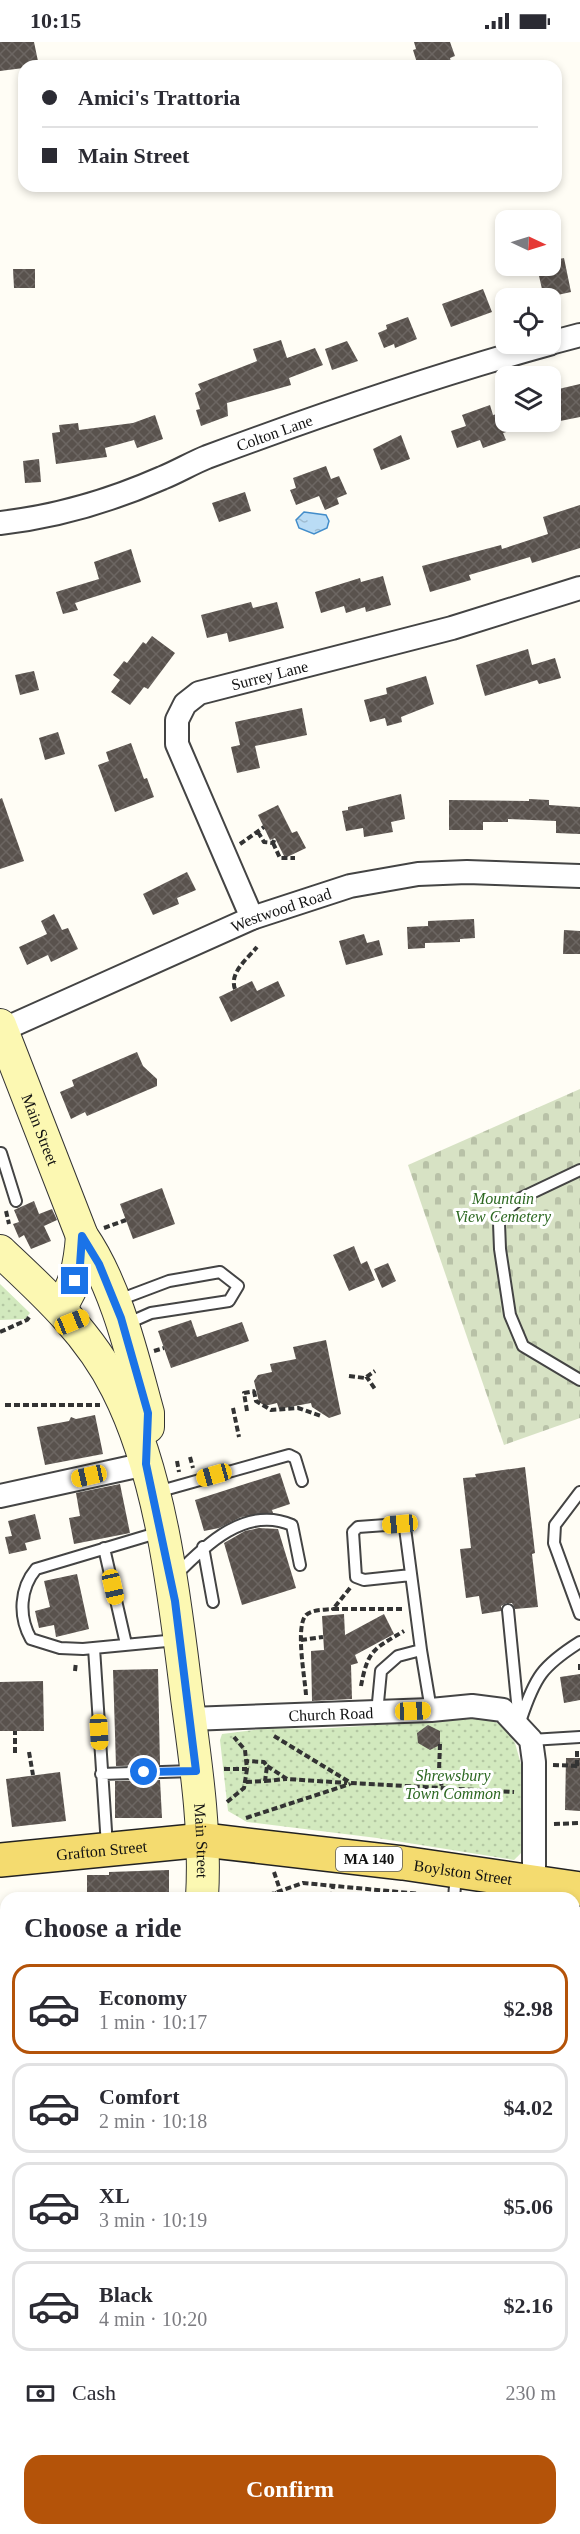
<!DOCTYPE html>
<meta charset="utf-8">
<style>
body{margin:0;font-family:Georgia,serif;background:#f2f2f3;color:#2b2b33;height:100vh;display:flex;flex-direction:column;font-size:22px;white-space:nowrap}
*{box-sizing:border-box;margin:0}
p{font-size:20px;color:#7c7c81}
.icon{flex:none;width:33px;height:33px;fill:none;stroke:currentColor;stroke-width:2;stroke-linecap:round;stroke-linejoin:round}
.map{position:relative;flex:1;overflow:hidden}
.details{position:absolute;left:0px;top:1850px;width:580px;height:644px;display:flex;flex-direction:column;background:#fff;border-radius:18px 18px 0 0;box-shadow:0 3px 9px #0003}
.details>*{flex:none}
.hud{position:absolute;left:18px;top:18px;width:544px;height:132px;border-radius:18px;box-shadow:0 3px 9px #0003;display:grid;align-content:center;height:132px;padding:0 24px;background:#fff}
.needle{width:39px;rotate:94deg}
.buttons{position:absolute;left:495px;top:168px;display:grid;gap:12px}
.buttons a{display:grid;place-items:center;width:66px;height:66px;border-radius:12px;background:#fff;box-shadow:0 3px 9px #0003;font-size:30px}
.end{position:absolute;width:27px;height:27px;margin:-14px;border:8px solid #1a73e8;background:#fff;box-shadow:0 0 0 3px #fff}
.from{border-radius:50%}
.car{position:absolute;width:18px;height:36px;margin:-18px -9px;border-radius:8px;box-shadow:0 0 4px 2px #0007;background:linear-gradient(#f5c518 24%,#345 0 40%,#f5c518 0 76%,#345 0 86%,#f5c518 0)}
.hud b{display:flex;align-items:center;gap:21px;height:57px;font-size:22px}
.hud b+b{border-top:2px solid #e1e1e2}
.hud i{width:15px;height:15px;background:#2b2b33}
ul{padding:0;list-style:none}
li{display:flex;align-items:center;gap:18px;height:90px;margin:0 12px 9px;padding:0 12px;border:3px solid #e1e1e2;border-radius:18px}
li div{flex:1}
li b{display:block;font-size:22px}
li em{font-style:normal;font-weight:700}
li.active{border-color:#b45309}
li>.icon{width:54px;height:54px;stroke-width:1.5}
h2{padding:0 24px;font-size:27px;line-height:72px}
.pay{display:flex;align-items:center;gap:15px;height:66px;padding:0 24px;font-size:22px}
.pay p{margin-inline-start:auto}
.cta{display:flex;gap:12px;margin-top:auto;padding:12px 24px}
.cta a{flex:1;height:69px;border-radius:18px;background:#b45309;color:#fff;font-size:24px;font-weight:700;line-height:69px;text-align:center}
.status{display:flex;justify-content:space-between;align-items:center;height:42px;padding:0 30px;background:#fff;direction:ltr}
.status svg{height:16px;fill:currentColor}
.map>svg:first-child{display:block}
.grass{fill:url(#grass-dots)}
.cemetery{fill:url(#cemetery-stones)}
.water{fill:url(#water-ripples);stroke:#438dca;stroke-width:1.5}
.building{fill:url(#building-cross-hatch)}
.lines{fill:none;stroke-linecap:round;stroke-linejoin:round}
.lane-casing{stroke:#444;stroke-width:14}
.street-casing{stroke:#444;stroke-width:26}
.secondary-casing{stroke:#333;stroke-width:34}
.primary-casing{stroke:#222;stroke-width:36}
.path{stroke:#333;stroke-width:4;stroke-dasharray:6 3;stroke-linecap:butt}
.lane{stroke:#fff;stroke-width:10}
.street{stroke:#fff;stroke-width:22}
.secondary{stroke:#fcf8b2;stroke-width:32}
.primary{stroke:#f4db6f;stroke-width:33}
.route{stroke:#1a73e8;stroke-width:8}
.labels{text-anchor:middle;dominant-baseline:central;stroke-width:6;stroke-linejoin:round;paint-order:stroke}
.shield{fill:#fff;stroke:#585858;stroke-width:1.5}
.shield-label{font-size:15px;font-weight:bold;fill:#111}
.street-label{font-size:16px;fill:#111;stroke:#fff}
.park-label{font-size:16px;font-style:italic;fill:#2c6821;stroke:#fff}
</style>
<div class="status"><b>10:15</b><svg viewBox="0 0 49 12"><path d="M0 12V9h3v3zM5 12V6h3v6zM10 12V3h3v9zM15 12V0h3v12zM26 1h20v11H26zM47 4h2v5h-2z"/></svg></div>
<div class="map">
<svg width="580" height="2492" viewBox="0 0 580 2492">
<defs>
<pattern id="grass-dots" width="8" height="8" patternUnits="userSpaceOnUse" patternTransform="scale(1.5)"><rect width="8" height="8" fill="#d2e9be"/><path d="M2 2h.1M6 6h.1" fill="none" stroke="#b3c7a2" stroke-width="1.8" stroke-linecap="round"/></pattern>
<pattern id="cemetery-stones" width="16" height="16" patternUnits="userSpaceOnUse" patternTransform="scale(1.5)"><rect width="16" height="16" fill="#d7e2c4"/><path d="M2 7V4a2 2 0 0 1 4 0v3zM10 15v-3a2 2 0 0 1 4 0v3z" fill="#b8c1a7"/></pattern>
<pattern id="water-ripples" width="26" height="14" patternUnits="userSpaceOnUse" patternTransform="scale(1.5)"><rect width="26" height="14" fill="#badcf5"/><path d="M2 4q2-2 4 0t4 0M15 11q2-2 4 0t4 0" fill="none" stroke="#9fbcd1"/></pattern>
<pattern id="building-cross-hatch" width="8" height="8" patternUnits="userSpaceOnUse" patternTransform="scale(1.5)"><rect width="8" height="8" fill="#59524d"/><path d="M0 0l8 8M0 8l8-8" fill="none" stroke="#6c6662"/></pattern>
</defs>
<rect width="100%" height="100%" fill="#fffdf5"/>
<path class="grass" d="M0 1242 30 1271 25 1277 0 1278Z
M471 1677 492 1678 502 1684 515 1701 522 1726 524 1791 523 1809 514 1818 377 1796 247 1780 228 1769 220 1698 222 1692 269 1686 316 1687Z"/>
<path class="cemetery" d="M580 1047V1376L504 1403 408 1123Z"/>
<path class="water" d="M304 470 326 473 329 479 327 486 314 492 299 486 296 478Z"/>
<path class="building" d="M0 0H34L39 24 0 29Z
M414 0H450L455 14 450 16 452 24H418L413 8 416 7Z
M564 216 571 250 544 256 537 225 550 224V219Z
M13 227H35V246H14Z
M483 247 492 270 451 285 442 262Z
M408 275 417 297 395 306 394 302 384 306 378 291 387 287 386 283Z
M281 298 287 316 315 306 323 323 289 336 291 343 227 361 228 374 201 384 196 368 200 367 195 351 201 348 198 342 257 319 253 307Z
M347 299 358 319 332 328 325 307Z
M580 342V375L550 381V349Z
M490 363 493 373 506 370V380H509L512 388 503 391 506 398 483 406 480 398 457 406 451 389 466 384 462 373Z
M155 373 163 397 137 406 134 398 105 406 107 415 56 422 52 391 60 390 59 383 78 381 79 388 133 381Z
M401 393 410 417 381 428 373 407Z
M39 417 41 440 25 441 23 419Z
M326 424 331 437 339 434 347 452 337 456 339 462 325 468 319 454 296 463 290 448 296 446 293 436Z
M245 450 251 469 219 480 212 461Z
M580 463V506L532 521 530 515 469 533 471 538 430 550 422 524 501 503 502 507 548 492 543 475Z
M131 507 141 540 75 561 78 568 63 572 56 550 99 537 94 520Z
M383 534 391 563 366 570 365 565 346 571 344 564 321 571 315 550 360 536 361 540Z
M251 560 253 566 277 560 284 586 229 600 227 591 207 596 201 573Z
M152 594 175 611 148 647 144 645 130 663 111 650 120 638 113 633 124 619 127 621 143 600 146 602Z
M528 607 532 623 555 616 561 636 539 642 537 638 485 654 476 623Z
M34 629 39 648 20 653 15 633Z
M426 634 434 662 401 675 402 680 387 684 385 676 370 680 364 658 387 652 386 646Z
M302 666 307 693 255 704 260 726 237 731 231 705 240 703 235 680Z
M58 690 65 712 45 718 39 696Z
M131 701 144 737 147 736 154 755 115 770 98 723 109 719 106 710Z
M401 752 405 777 391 780 393 790 364 795 363 786 346 789 342 769 348 768V765Z
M2 756 24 819 0 827V757Z
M529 757 549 758V763L580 765V792L556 791V779L508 777V780H483V788H449V758L529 759Z
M278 763 292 791 297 789 306 806 285 816 275 796 270 798 258 773Z
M187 830 196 848 177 856 179 862 153 873 143 852Z
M54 872 62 888 68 886 78 907 51 920 48 913 27 923 19 905 47 892 41 879Z
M474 877 475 896 460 897V900L425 901V906L408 907 407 885 428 884V879Z
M564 888 580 889V912H563Z
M364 892 367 901 379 898 383 913 346 923 339 899Z
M252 939 257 949 278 939 285 954 231 980 219 955Z
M137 1010 143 1024 157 1037V1044L87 1074 85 1070 71 1077 60 1050 74 1044 72 1038Z
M162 1146 175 1182 133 1197 120 1162Z
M34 1159 39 1172 52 1167 57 1178 44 1184 51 1199 31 1207 24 1193 19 1196 13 1182 19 1180 14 1168Z
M354 1204 361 1222 367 1219 375 1238 349 1249 333 1213Z
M388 1221 396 1239 382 1246 374 1227Z
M191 1278 197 1295 242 1280 249 1299 171 1326 158 1289Z
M326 1298 341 1372 329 1376 312 1365 311 1361 279 1367 277 1361 265 1364 259 1360 254 1339 258 1333 272 1330 270 1322 296 1317 293 1305Z
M95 1373 103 1412 45 1423 37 1385 69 1379 71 1375 76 1377Z
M525 1425 535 1511 532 1512 538 1565 515 1567 512 1561H507L501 1564V1569L482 1572 479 1554 466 1556 460 1507 471 1506 463 1436 476 1435 475 1432Z
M280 1431 290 1462 272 1468 273 1471 241 1475 219 1486 204 1489 195 1458Z
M120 1442 130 1491 74 1502 69 1476 80 1474 76 1451Z
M35 1472 41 1497 25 1501 27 1508 9 1512 5 1495 12 1494 8 1479Z
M259 1486 278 1487 296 1546 242 1563 224 1501 245 1489Z
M77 1532 89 1587 56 1595 54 1583 39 1586 35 1569 50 1565 44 1539Z
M344 1572 345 1593 384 1572 394 1592 355 1613 358 1621 351 1623 352 1657 312 1659 311 1609 324 1608 322 1574Z
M158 1627 160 1723 116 1724 113 1628Z
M580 1632V1658L564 1661 560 1635Z
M43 1639 44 1689H0V1640Z
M428 1683 440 1689V1703L430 1708 418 1701 417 1691Z
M566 1716H580V1769L565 1768Z
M60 1730 66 1779 12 1785 6 1737Z
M160 1738 162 1776H115V1739Z
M169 1828V1856H87V1833H109V1830Z"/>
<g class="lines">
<g class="lane-casing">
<path id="lane" d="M1 1111 16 1159
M580 1128 521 1156 506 1168 499 1181 500 1207 510 1273 523 1304 580 1338
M116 1259 169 1239 220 1230 238 1244 229 1259 151 1271 126 1282
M157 1450 289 1413 295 1416 302 1439
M580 1450 555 1483 554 1501 580 1572
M160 1490 36 1527C20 1546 18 1574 31 1597L60 1606 83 1607 177 1598
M203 1505 213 1560
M104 1506 126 1602
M411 1533 364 1538 356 1535 353 1490 358 1485 400 1482 405 1486 421 1608
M175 1534C205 1503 246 1463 292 1483L300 1523
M508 1568 519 1680
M94 1606 107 1804
M377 1671 381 1629 398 1614 421 1608 431 1668
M521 1677C535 1635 542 1624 580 1600
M531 1698 580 1695
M101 1732 193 1729
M454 1856 456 1832"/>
</g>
<g class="street-casing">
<g id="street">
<path d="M550 301 580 293"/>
<path id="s1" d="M0 481C54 475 112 458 162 436 177 430 192 421 207 415 320 373 433 334 549 302"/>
<path id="s2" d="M252 876 177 702V678L185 662 199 651 452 586 580 546"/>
<path id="s3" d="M2 988 252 876 350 844 418 832 467 830 580 834"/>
<path d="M0 1454 146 1422"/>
<path id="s4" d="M190 1677 431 1668 472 1664 503 1668 531 1698 534 1720V1841"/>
<path d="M0 2338H6"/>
<path d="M508 2487 536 2492"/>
</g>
</g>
<g class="secondary-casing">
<g id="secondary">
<path id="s5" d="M0 983 82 1194C116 1243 132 1313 148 1371V1385"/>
<path id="s6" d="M0 1209C44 1250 90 1292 117 1347 162 1435 175 1559 187 1656 196 1723 206 1789 202 1856"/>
<path d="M60 1266C76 1242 80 1222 82 1194"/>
<path d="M129 2492 130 2487"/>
</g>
</g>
<g class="primary-casing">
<g id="primary">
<path id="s7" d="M0 1818 204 1798 403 1821 580 1847"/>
</g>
</g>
<path class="path" d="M258 790 264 800 273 801 275 796
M273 801 280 816H295
M240 802 264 785
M235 947C229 931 247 917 257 905
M6 1169 9 1182
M104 1186 126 1178
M0 1290 27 1278 31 1273
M154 1309 164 1306
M349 1334 365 1336 375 1329
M366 1334 375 1347
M254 1349 256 1359 271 1368 298 1366 321 1374
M5 1363H100
M233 1366 239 1395
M247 1369 244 1351 255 1349
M190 1415 193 1426
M177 1419 179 1430
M350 1546 333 1567H402
M301 1598 323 1595
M580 1622V1630
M75 1629 76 1620
M361 1644C368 1607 374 1607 404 1589
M306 1653C305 1636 295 1585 306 1573 313 1567 325 1568 333 1567
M274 1694 351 1741 514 1750
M440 1702 439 1729 442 1746
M577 1709V1724
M29 1710 33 1733
M15 1711V1689
M553 1723 580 1724
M267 1724 287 1737 347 1741
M224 1727H247L245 1708 234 1695
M265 1739 286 1737
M246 1740 265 1739 267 1724 264 1720 247 1719
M227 1760 244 1746 247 1727
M246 1776 350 1742
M554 1782 580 1781
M274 1830 280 1848
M274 1850 277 1856
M260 1856 303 1841 431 1853
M332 1856 333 1843
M0 1973 6 1978
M67 2492 68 2487"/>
<use href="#lane" class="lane"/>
<use href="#street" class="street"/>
<use href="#secondary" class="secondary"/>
<use href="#primary" class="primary"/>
</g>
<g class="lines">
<path class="route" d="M75 1239 80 1223 82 1194 99 1222 121 1276 148 1371 146 1422 175 1559 196 1729 144 1730"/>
</g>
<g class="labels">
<rect class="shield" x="336" y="1805" width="66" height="24" rx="4.5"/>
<g class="shield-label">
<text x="369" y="1817">MA 140</text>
</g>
<g class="street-label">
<text stroke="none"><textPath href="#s1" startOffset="290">Colton Lane</textPath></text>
<text stroke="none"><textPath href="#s2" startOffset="322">Surrey Lane</textPath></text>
<text stroke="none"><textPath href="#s3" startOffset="304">Westwood Road</textPath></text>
<text stroke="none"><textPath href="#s5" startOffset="112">Main Street</textPath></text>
<text stroke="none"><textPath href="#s4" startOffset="141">Church Road</textPath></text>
<text stroke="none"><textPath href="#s6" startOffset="644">Main Street</textPath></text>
<text stroke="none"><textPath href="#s7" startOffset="102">Grafton Street</textPath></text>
<text stroke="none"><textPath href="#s7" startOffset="466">Boylston Street</textPath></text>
</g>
<g class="park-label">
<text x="503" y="1156">Mountain<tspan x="503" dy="18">View Cemetery</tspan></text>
<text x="453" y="1733">Shrewsbury<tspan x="453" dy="18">Town Common</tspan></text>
</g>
</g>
</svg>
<div class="buttons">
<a><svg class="needle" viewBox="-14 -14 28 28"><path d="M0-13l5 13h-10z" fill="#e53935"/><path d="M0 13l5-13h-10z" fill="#7c7c81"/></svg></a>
<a><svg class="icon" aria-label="locate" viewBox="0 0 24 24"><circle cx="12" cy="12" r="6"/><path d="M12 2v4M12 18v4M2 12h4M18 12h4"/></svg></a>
<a><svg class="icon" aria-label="layers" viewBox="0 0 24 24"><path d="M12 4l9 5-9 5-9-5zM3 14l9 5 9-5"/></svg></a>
</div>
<i class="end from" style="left:144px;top:1730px"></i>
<i class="end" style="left:75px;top:1239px"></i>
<i class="car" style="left:72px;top:1280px;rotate:68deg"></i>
<i class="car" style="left:214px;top:1433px;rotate:254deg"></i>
<i class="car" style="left:89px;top:1434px;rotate:257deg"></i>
<i class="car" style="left:400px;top:1482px;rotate:265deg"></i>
<i class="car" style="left:113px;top:1545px;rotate:167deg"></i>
<i class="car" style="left:413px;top:1669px;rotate:88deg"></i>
<i class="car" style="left:99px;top:1690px;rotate:177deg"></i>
<div class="hud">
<b><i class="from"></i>Amici's Trattoria</b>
<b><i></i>Main Street</b>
</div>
<section class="details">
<h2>Choose a ride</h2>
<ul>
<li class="active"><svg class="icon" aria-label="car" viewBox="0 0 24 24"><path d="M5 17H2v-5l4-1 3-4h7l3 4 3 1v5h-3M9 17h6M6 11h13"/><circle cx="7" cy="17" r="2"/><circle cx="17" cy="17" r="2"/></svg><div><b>Economy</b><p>1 min · 10:17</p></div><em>$2.98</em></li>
<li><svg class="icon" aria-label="car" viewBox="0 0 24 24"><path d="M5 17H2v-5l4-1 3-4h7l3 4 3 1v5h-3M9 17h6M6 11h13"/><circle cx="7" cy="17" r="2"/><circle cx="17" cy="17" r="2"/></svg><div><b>Comfort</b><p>2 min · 10:18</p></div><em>$4.02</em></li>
<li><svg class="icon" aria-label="car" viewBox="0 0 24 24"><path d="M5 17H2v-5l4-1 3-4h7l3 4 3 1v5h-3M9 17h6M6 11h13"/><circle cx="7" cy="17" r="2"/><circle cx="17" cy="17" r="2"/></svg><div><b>XL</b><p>3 min · 10:19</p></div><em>$5.06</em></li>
<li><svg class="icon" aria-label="car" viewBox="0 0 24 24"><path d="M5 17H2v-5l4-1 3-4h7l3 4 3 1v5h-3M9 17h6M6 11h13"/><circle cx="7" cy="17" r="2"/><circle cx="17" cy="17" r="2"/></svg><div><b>Black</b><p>4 min · 10:20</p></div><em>$2.16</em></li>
</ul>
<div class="pay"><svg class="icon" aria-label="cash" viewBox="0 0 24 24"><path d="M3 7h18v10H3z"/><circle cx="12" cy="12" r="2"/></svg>Cash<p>230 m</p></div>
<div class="cta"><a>Confirm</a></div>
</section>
</div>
